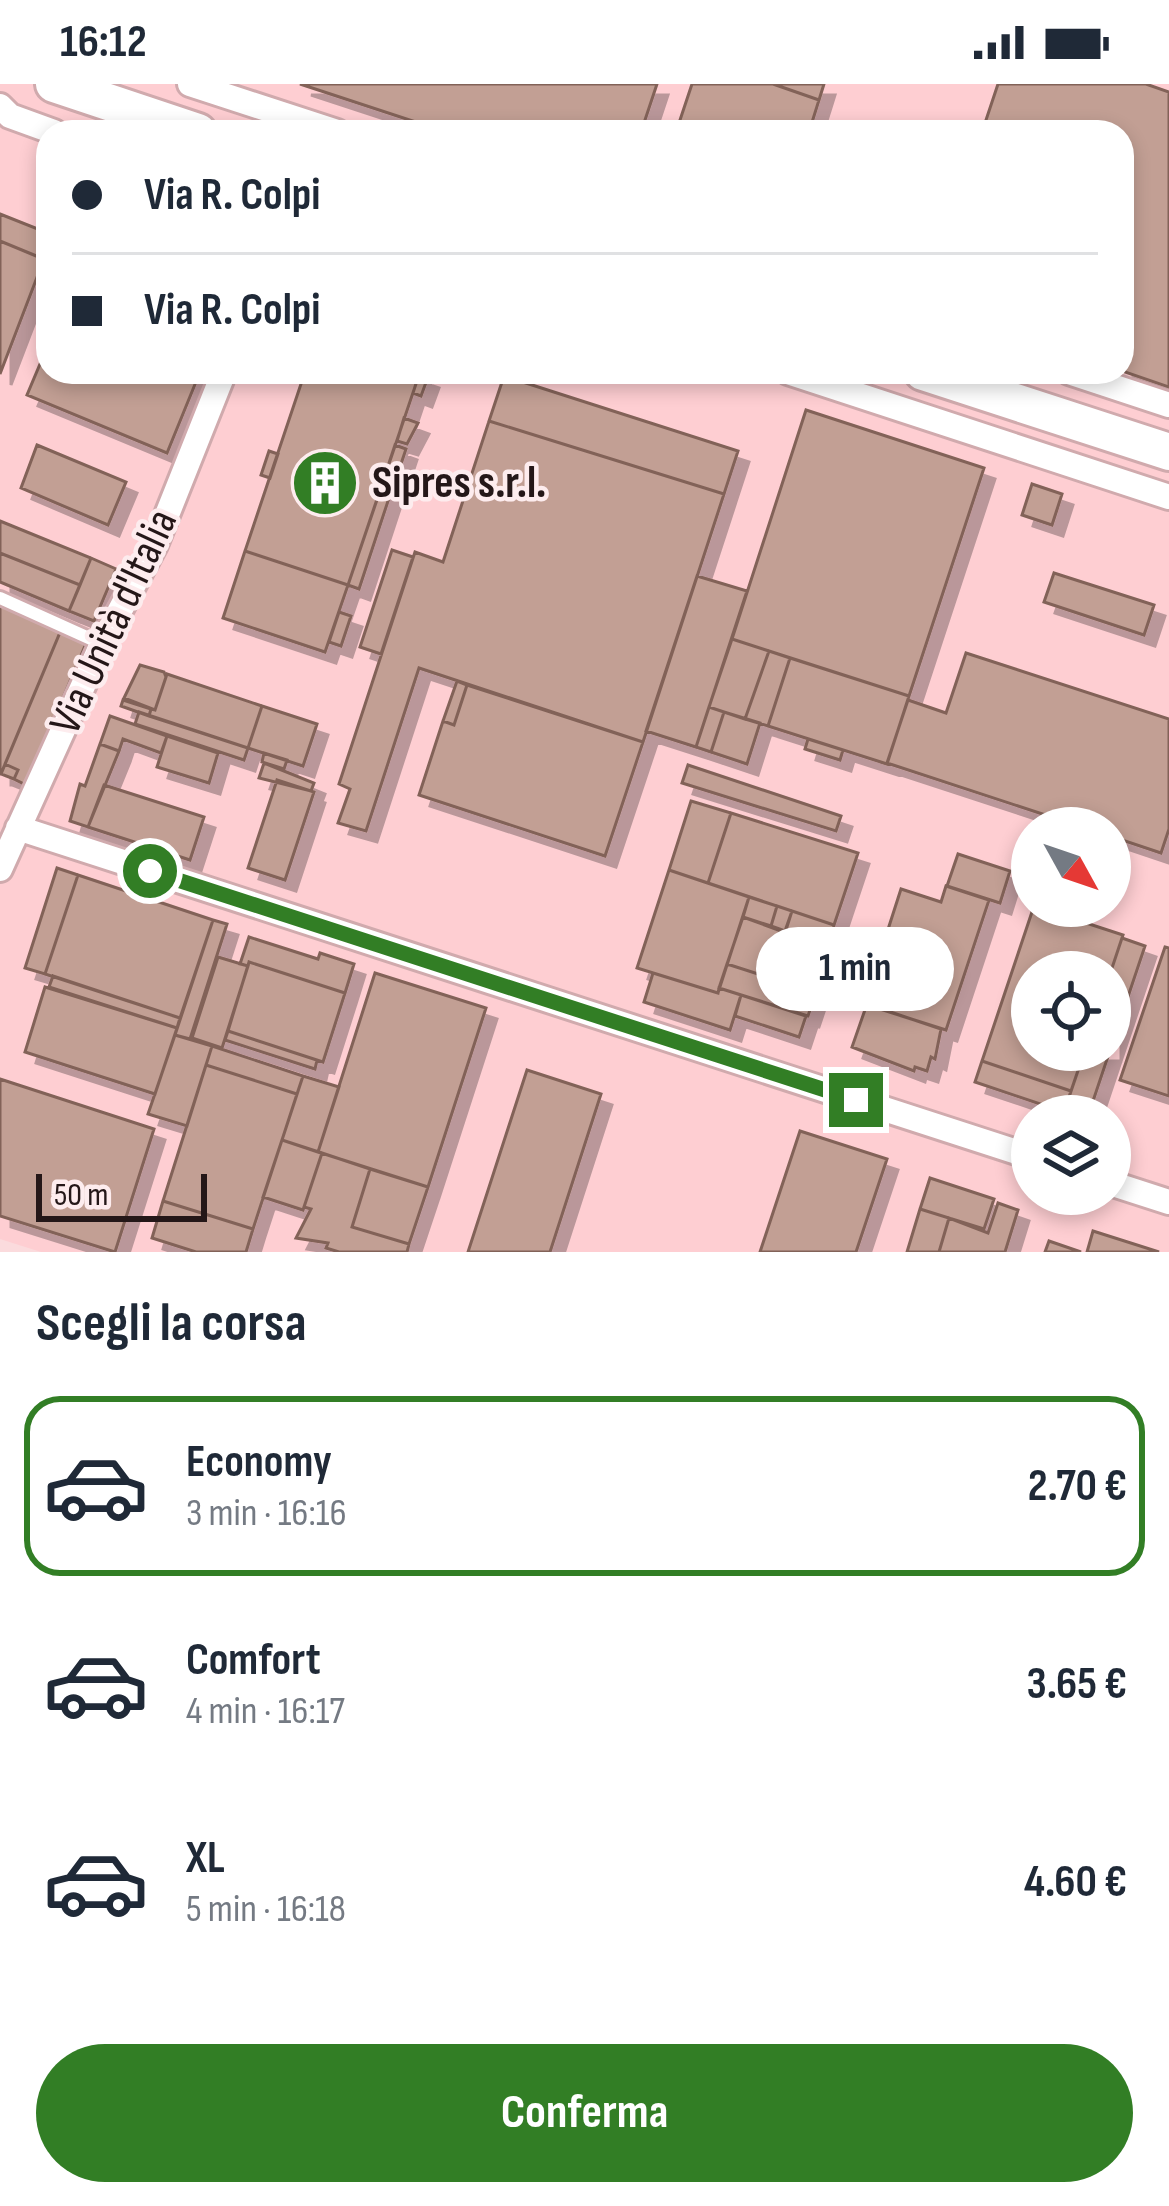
<!DOCTYPE html>
<html lang="it">
<meta charset="utf-8">
<style>
body{margin:0;font-family:"Sofia Sans Condensed",sans-serif;background:#f6f6f7;color:#1f2937;height:100vh;display:flex;flex-direction:column;font-size:45px;white-space:nowrap}
*{box-sizing:border-box;margin:0}
p{font-size:39px;color:#747a83}
.icon{flex:none;width:66px;height:66px;fill:none;stroke:currentColor;stroke-width:2;stroke-linecap:round;stroke-linejoin:round}
.map{position:relative;height:1168px;overflow:hidden}
.drawer{display:flex;flex-direction:column;background:#fff;flex:1}
.drawer>*{flex:none}
.banner{position:absolute;left:36px;top:36px;width:1098px;height:264px;border-radius:36px;box-shadow:0 6px 18px #0003;display:grid;align-content:center;height:264px;padding:0 36px;background:#fff}
.needle{width:78px;rotate:130deg}
.fabs{position:absolute;left:1011px;top:723px;display:grid;gap:24px}
.fabs a{display:grid;place-items:center;width:120px;height:120px;border-radius:50%;background:#fff;box-shadow:0 6px 18px #0003;font-size:60px}
.scale{position:absolute;left:36px;bottom:30px;width:171px;box-sizing:border-box;padding-left:12px;border:6px solid #241718;border-top:0;font-size:33px;line-height:42px;white-space:nowrap;color:#241718;-webkit-text-stroke:9px #fdecee;paint-order:stroke}
.end{position:absolute;width:54px;height:54px;margin:-27px;border:15px solid #327e25;background:#fff;box-shadow:0 0 0 6px #fff}
.from{border-radius:50%}
.bubble{position:absolute;height:84px;border-radius:42px;background:#fff;box-shadow:0 6px 18px #0003;font-size:39px;font-weight:700;line-height:84px;text-align:center}
.banner b{display:flex;align-items:center;gap:42px;height:114px;font-size:45px}
.banner b+b{border-top:3px solid #e0e1e3}
.banner i{width:30px;height:30px;background:#1f2937}
ul{padding:0;list-style:none}
li{display:flex;align-items:center;gap:36px;height:180px;margin:0 24px 18px;padding:0 12px;border:6px solid transparent;border-radius:36px}
li div{flex:1}
li b{display:block;font-size:45px}
li em{font-style:normal;font-weight:700}
li.current{border-color:#327e25}
li>.icon{width:108px;height:108px;stroke-width:1.5}
h2{padding:0 36px;font-size:54px;line-height:144px}
.cta{display:flex;gap:24px;margin-top:auto;padding:24px 36px}
.cta a{flex:1;height:138px;border-radius:72px;background:#327e25;color:#fff;font-size:48px;font-weight:700;line-height:138px;text-align:center}
.status{display:flex;justify-content:space-between;align-items:center;height:84px;padding:0 60px;background:#fff;direction:ltr}
.status svg{height:33px;fill:currentColor}
.map>svg:first-child{display:block}
.built{fill:#feced2;fill-rule:evenodd}
.building{fill:#c29f94;stroke:#826258;stroke-width:3;filter:url(#shadow)}
.lines{fill:none;stroke-linecap:round;stroke-linejoin:round}
.lane-casing{stroke:#d0aaad;stroke-width:18}
.street-casing{stroke:#d0aaad;stroke-width:30}
.secondary-casing{stroke:#d0aaad;stroke-width:42}
.lane{stroke:#fff;stroke-width:12}
.street{stroke:#fff;stroke-width:24}
.secondary{stroke:#fff;stroke-width:36}
.route{stroke:#327e25;stroke-width:15}
.labels{text-anchor:middle;dominant-baseline:central;stroke-width:9;stroke-linejoin:round;paint-order:stroke}
.poi-label{font-size:45px;font-weight:bold;fill:#241718;stroke:#fdecee;text-anchor:start}
.street-label{font-size:45px;fill:#241718;stroke:#fdecee}
</style>
<div class="status"><b>16:12</b><svg viewBox="0 0 49 12"><path d="M0 12V9h3v3zM5 12V6h3v6zM10 12V3h3v9zM15 12V0h3v12zM26 1h20v11H26zM47 4h2v5h-2z"/></svg></div>
<div class="map">
<svg width="1169" height="1168" viewBox="0 0 1169 1168">
<defs>
<filter id="shadow"><feDropShadow dx="11" dy="11" stdDeviation="0" flood-color="#0004"/></filter>
</defs>
<rect width="100%" height="100%" fill="#fbdbdd"/>
<path class="built" d="M0 0H1169V1168H41L0 1155ZM48 48H1122V288H48ZM1032 744H1110V822H1032ZM1032 888H1110V966H1032ZM1032 1032H1110V1110H1032Z"/>
<path class="building" d="M300 0H657L641 48H446Z
M692 0H773L819 16 809 48H676Z
M773 0H824L819 16Z
M998 0H1146L1169 8V303L1122 287V48H982Z
M0 130 48 149V177L0 157Z
M0 157 44 175 0 290Z
M48 261V288H200L167 369 27 311Z
M305 288H420L348 501 245 467Z
M419 290 428 293 421 312 413 309Z
M504 292 738 367 724 410 489 337Z
M806 326 984 384 909 612 732 555Z
M404 334 418 339 407 360 397 357Z
M489 337 724 410 643 658 419 584 366 747 338 739 350 705 339 700 415 468 443 478Z
M37 361 126 398 108 441 21 404Z
M395 361 406 365 397 392 386 388Z
M269 367 278 370 270 394 261 391Z
M1032 400 1062 410 1052 441 1022 431Z
M381 404 391 408 359 505 348 501Z
M0 437 91 474 80 501 0 469Z
M392 466 413 473 381 570 360 563Z
M245 467 348 501 325 568 223 534Z
M0 469 80 501 69 527 0 498Z
M91 474 116 485 94 537 69 527Z
M1054 489 1154 521 1144 551 1044 518Z
M697 492 747 507 696 663 646 647Z
M0 521 61 546 1 690H0Z
M339 528 351 532 341 562 329 558Z
M61 546 87 557 26 701 14 695 18 686 5 680Z
M732 555 769 567 745 635 709 623Z
M769 567 790 574 768 642 745 635Z
M966 569 1169 635V745L1161 769 1110 752V744H1085L887 679 908 616 946 629Z
M790 574 909 612 887 680 768 642Z
M140 581 164 588 166 593 155 626 124 614Z
M167 590 262 622 248 664 149 632 151 625 155 626Z
M457 597 467 601 454 641 443 637Z
M467 601 643 658 605 772 419 711 443 637 454 641Z
M123 616 151 625 149 632 121 622Z
M262 622 317 640 303 682 248 664Z
M709 623 724 628 711 668 696 663Z
M139 628 248 664 244 676 135 640Z
M724 628 760 639 747 680 711 668Z
M110 632 167 652 161 669 123 655 119 667 100 660Z
M167 652 218 669 209 699 157 683Z
M808 655 843 666 840 676 805 665Z
M100 660 119 667 88 743 70 737 80 700 85 702Z
M264 669 287 676 284 685 262 678Z
M264 679 314 699 311 707 259 694Z
M5 680 18 686 14 695 1 690Z
M688 681 841 732 836 747 682 699Z
M277 696 314 708 285 796 248 784Z
M104 701 204 733 190 776 88 743Z
M691 717 731 729 708 799 669 786Z
M731 729 858 769 834 841 708 799Z
M958 770 1010 787 1000 819 947 802Z
M57 784 78 791 45 890 25 884Z
M669 786 749 813 718 909 637 884Z
M78 791 213 836 180 934 45 890Z
M946 802 989 816 946 946 864 920 901 805 941 818Z
M749 813 777 822 771 842 743 833Z
M777 822 792 827 785 847 771 842Z
M1034 822 1123 851 1110 890 1032 888V966H1085L1071 1007 982 977Z
M792 827 834 841 828 863 785 849Z
M743 833 819 861 805 905 727 880Z
M213 836 227 840 190 955 175 951Z
M249 853 318 875 320 869 354 880 345 909 249 878 248 882 240 880Z
M1122 854 1145 862 1088 1032H1084L1065 1025 1085 966H1110V890Z
M1165 863 1169 864V1012L1120 996Z
M218 873 248 882 222 964 192 954Z
M249 878 345 909 323 978 228 947Z
M727 880 805 905 807 898 818 902 808 932 719 904Z
M375 889 486 924 428 1103 318 1068Z
M653 889 718 909 719 904 741 911 730 946 644 918Z
M53 892 180 934 177 944 49 903Z
M45 903 177 944 155 1010 25 968Z
M741 911 806 932 799 953 735 932Z
M867 920 941 945 935 975 931 973 927 987 915 983 914 987 852 963Z
M228 947 317 976 315 985 225 956Z
M175 951 212 962 187 1042 148 1030Z
M212 962 303 992 297 1010 206 981Z
M982 977 1071 1007 1064 1028 975 998Z
M206 981 297 1010 253 1145 163 1117Z
M527 986 601 1010 550 1168H468Z
M303 992 339 1003 318 1068 282 1056Z
M0 995 154 1045 115 1168 0 1132Z
M800 1047 887 1075 856 1168H760Z
M282 1056 322 1069 303 1126 263 1113Z
M322 1069 370 1085 352 1143 409 1160 407 1168H339L326 1164 328 1159 296 1154 311 1125 304 1123Z
M370 1085 428 1103 409 1160 352 1143Z
M930 1094 994 1115 984 1145 920 1125Z
M163 1117 253 1145 246 1168H196L152 1154Z
M998 1119 1018 1126 1005 1168H939L949 1134 988 1149Z
M920 1125 949 1134 939 1168H907Z
M1093 1147 1159 1168H1087Z
M1049 1157 1081 1168H1045Z"/>
<g class="lines">
<g class="lane-casing">
<path id="lane" d="M0 514 102 560"/>
</g>
<g class="street-casing">
<path id="street" d="M190 0 337 48
M0 22 10 32 54 48
M788 288 1169 413
M1069 288 1169 321
M18 744 1032 1073
M0 785 102 560 155 461 224 288
M1110 1099 1169 1118"/>
</g>
<g class="secondary-casing">
<path id="secondary" d="M54 0 198 48
M923 288 1169 368"/>
</g>
<use href="#lane" class="lane"/>
<use href="#street" class="street"/>
<use href="#secondary" class="secondary"/>
</g>
<g class="lines">
<path class="route" d="M150 787 856 1016"/>
</g>
<defs>
<g id="building-disc" transform="scale(3.45)"><circle r="9.5" fill="#327e25" stroke="#fdecee"/><path d="M-4-6H4V6H1V3H-1V6H-4ZM-2.5-4.3h1.7v1.8h-1.7ZM.8-4.3h1.7v1.8H.8ZM-2.5-1h1.7V.8h-1.7ZM.8-1h1.7V.8H.8Z" fill="#fff"/></g>
</defs>
<g fill-rule="evenodd">
<use href="#building-disc" x="325" y="399"/>
</g>
<g class="labels">
<g class="poi-label">
<text x="372" y="399">Sipres s.r.l.</text>
</g>
<g class="street-label">
<text transform="translate(114 538) rotate(-65)">Via Unità d'Italia</text>
</g>
</g>
</svg>
<div class="fabs">
<a><svg class="needle" viewBox="-14 -14 28 28"><path d="M0-13l5 13h-10z" fill="#e53935"/><path d="M0 13l5-13h-10z" fill="#747a83"/></svg></a>
<a><svg class="icon" aria-label="locate" viewBox="0 0 24 24"><circle cx="12" cy="12" r="6"/><path d="M12 2v4M12 18v4M2 12h4M18 12h4"/></svg></a>
<a><svg class="icon" aria-label="layers" viewBox="0 0 24 24"><path d="M12 4l9 5-9 5-9-5zM3 14l9 5 9-5"/></svg></a>
</div>
<div class="scale">50 m</div>
<i class="end from" style="left:150px;top:787px"></i>
<i class="end" style="left:856px;top:1016px"></i>
<div class="bubble" style="left:756px;top:843px;width:198px">1 min</div>
<div class="banner">
<b><i class="from"></i>Via R. Colpi</b>
<b><i></i>Via R. Colpi</b>
</div>
</div>
<section class="drawer">
<h2>Scegli la corsa</h2>
<ul>
<li class="current"><svg class="icon" aria-label="car" viewBox="0 0 24 24"><path d="M5 17H2v-5l4-1 3-4h7l3 4 3 1v5h-3M9 17h6M6 11h13"/><circle cx="7" cy="17" r="2"/><circle cx="17" cy="17" r="2"/></svg><div><b>Economy</b><p>3 min · 16:16</p></div><em>2.70 €</em></li>
<li><svg class="icon" aria-label="car" viewBox="0 0 24 24"><path d="M5 17H2v-5l4-1 3-4h7l3 4 3 1v5h-3M9 17h6M6 11h13"/><circle cx="7" cy="17" r="2"/><circle cx="17" cy="17" r="2"/></svg><div><b>Comfort</b><p>4 min · 16:17</p></div><em>3.65 €</em></li>
<li><svg class="icon" aria-label="car" viewBox="0 0 24 24"><path d="M5 17H2v-5l4-1 3-4h7l3 4 3 1v5h-3M9 17h6M6 11h13"/><circle cx="7" cy="17" r="2"/><circle cx="17" cy="17" r="2"/></svg><div><b>XL</b><p>5 min · 16:18</p></div><em>4.60 €</em></li>
</ul>
<div class="cta"><a>Conferma</a></div>
</section>
